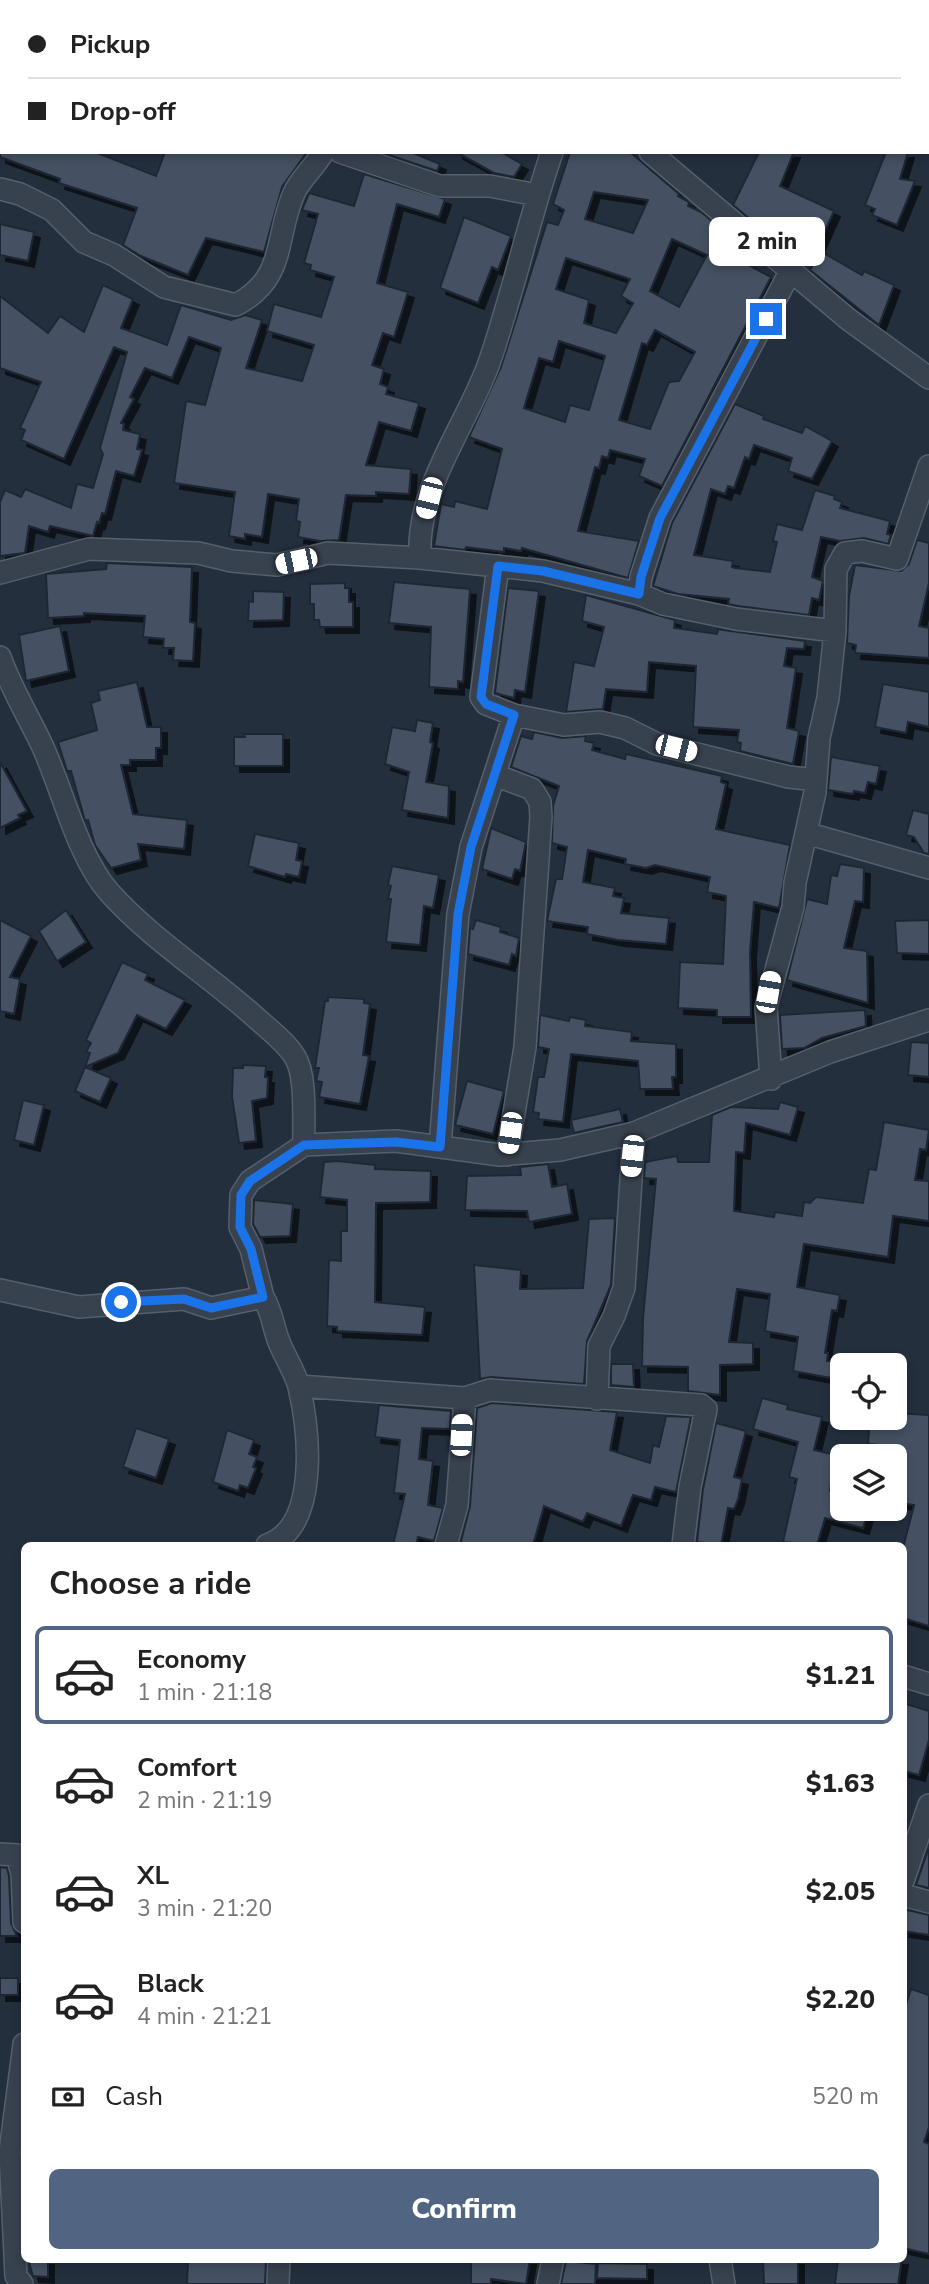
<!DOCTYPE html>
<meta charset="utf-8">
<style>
body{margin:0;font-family:"Nunito Sans",sans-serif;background:#f6f6f6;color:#222;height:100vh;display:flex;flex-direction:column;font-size:26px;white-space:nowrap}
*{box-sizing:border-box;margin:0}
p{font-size:23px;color:#767676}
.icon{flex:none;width:38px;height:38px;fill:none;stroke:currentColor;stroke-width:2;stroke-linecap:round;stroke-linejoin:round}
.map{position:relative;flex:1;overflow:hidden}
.details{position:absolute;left:21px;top:1542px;width:886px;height:721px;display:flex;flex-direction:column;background:#fff;border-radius:10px;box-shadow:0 4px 10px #0003}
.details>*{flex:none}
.banner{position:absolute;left:0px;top:0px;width:929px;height:154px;box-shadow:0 4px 10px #0003;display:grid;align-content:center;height:154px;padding:0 28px;background:#fff}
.buttons{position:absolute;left:830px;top:1353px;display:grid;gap:14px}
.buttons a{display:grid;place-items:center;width:77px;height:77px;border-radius:10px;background:#fff;box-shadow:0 4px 10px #0003;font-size:35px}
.end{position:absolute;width:32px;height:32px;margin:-16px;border:9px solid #1a73e8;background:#fff;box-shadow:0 0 0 4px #fff}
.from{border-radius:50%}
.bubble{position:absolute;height:49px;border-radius:10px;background:#fff;box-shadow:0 4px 10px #0003;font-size:23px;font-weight:800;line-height:49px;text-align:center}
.car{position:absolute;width:21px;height:42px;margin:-21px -10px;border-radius:9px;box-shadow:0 0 5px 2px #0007;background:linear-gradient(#fff 24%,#345 0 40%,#fff 0 76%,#345 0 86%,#fff 0)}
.banner b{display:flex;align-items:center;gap:24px;height:66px;font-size:26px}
.banner b+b{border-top:2px solid #e0e0e0}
.banner i{width:18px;height:18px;background:#222}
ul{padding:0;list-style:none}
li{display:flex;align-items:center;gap:21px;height:98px;margin:0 14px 10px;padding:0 14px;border:4px solid transparent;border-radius:10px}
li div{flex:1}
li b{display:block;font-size:26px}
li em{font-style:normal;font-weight:800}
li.selected{border-color:#516482}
li>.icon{width:63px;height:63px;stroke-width:1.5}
h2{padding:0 28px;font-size:32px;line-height:84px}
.pay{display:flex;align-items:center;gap:18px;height:77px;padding:0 28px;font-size:26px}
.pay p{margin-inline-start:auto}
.cta{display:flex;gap:14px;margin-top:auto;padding:14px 28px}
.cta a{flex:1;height:80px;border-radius:10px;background:#516482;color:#fff;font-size:28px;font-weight:800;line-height:80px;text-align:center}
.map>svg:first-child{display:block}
.building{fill:#455162;stroke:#1f2835;stroke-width:2;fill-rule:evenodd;filter:url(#shadow)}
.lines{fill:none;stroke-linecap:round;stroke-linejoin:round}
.street-casing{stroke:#565f6c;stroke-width:24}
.street{stroke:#38414e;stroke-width:21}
.route{stroke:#1a73e8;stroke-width:9}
</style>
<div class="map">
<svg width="929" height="2284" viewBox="0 0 929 2284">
<defs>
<filter id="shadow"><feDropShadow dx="6" dy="6" stdDeviation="0" flood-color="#0009"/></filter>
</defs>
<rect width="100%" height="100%" fill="#242f3e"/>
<path class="building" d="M0 152H95L156 176 165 152H307L282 187 264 252 206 238 188 275 141 256 123 245 137 208 59 183 60 179 0 157Z
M411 152 440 164 437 171 383 153Z
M456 152H501L522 164 514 177 494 173Z
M570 152H630L679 194 678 196 689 202 688 206 701 212 749 252 743 262 771 277 662 486 639 476 645 459 610 450 608 458 602 456 599 468 595 467 578 531 639 541 628 578 522 548 521 551 504 548V552L466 547 465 550 434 546 441 504 454 507 455 501 487 509 502 449 469 437 501 367 547 222 558 225 564 210 553 204ZM594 192 648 200 633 233 585 219ZM672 239 707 255 679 307 650 291ZM566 258 630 279 621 296 633 303 616 333 584 323 589 300 556 289ZM655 330 695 352 679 381 669 382 650 429 619 420 642 343 647 345ZM559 341 605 356 589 410 570 405 565 422 524 408 539 358 553 362Z
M759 152H794L780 186 834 211 819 244 814 243 809 259 784 247 733 205Z
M886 152H908L900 179 915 181 897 225 872 215 875 209 865 205Z
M364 174 445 199 439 217 397 204 377 283 408 292 394 337 383 333 372 365 384 369 380 384 388 387 386 394 419 403 411 431 379 422 366 465 411 469 409 494 376 492V496L346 495 339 540 320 541 298 537 300 522 296 521 299 499 268 494 262 537 245 534V539L229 536 235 492 174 483 186 401 205 405 221 348 189 337 172 378 145 368 130 397 134 399 121 423 124 424 123 430 140 434 137 449 142 450 134 476 116 471 105 514 102 513 99 523 97 522 93 536 50 526 48 532 29 526 25 553 0 556V502L5 490 21 497 25 489 71 508 77 484 93 488 103 454 100 448 127 352 114 347 64 459 21 440 25 430 20 428 41 382 0 368V296L48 333 60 316 84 332 103 285 133 299 121 328 167 345 181 305 231 320 245 315 262 320 246 368 302 381 314 345 267 331 274 304 321 317 334 277 310 270 311 265 304 263 318 214 302 210 309 193 354 206Z
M464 217 511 236 498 270 492 267 478 303 440 288Z
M0 224 34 232 28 261 0 255Z
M820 251 862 275 864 271 894 285 879 325 810 270Z
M735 404 764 416 763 419 802 433 805 426 832 441 812 479 788 471 792 458 754 445 749 459 745 457 734 488 728 486 725 494 711 489 694 555 733 561 732 567 735 568 770 572 777 542 773 541 777 524 802 530 815 490 835 496 834 499 842 502 840 508 890 521 887 534 891 535 888 544 864 538 840 541 821 537 812 577 823 581 819 600 812 598 809 615 738 606 728 604 729 599 678 594 653 586 672 523Z
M917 540 929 543V583L919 626 929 628V658L855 653 856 645 847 643 849 596 855 565 901 571 909 564Z
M107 563 192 567 190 622 195 623 193 661 173 660 174 648H163L164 639 143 637 145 616 84 613V616L48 618 46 574 106 569Z
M394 582 470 589 463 682 458 681V689L429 687 431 627 389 623Z
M345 583V588H349V602H353V627H320L319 620H314V604H310V584Z
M508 588 539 591 525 692 515 690 514 698 495 693Z
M253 591 284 592 283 620 248 621 249 601 253 602Z
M586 595 675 620 674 628 717 634 718 629 723 630 805 641 804 649 787 648 784 666 796 668 787 728 799 731 793 764 740 751 741 743 737 742 739 730 693 727 696 666 649 662 647 692 606 689 603 709 566 712 574 662 594 666 604 627 582 621Z
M60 626 69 671 26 681 19 635Z
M137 682 147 727H161V748H156V760H130V765H121L133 814 187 820 184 849 138 844 141 860 111 868 95 845 88 820 85 821 71 771H67L58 742 97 730 91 703 100 700 98 691Z
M883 684 929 692V727L908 722 906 733 875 727Z
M417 720 433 723 430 742 433 743 426 782 449 786 448 818 402 810 409 772 385 764 392 727 415 731Z
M534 732 562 738 586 736 585 741 594 743 592 750 625 759 626 754 722 776 721 782 726 784 716 829 790 845 779 908 754 902 750 952 751 1017H717V1010L678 1008 680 962 723 964 726 896 707 892 710 877 655 865 646 868 625 864 626 859 588 850 583 882 615 888 613 896 624 898 621 913 669 918 666 944 618 940 587 934 588 927 547 921 556 879H562L567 847 552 843 553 806 559 786 511 767 521 736 532 739Z
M244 734H283V766H234V737H245Z
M831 757 880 766 876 784 868 782 865 793 854 791 853 794 828 790Z
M0 762 27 811 18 815 20 818 0 828Z
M913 810 929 814V854L924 853 914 837 906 835Z
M491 828 526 842 520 871 515 869 512 879 482 869Z
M255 834 299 843 296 860 302 861 299 877 286 874 285 877 248 866Z
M840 864 864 868 863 902 855 901 844 948 867 951 868 1003 787 980 807 899 827 904 831 875 837 876Z
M392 866 439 875 433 908 424 906 420 945 386 942 391 899H388L391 886 388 885Z
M66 910 86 942 57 961 39 931Z
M0 920 31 936 10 977 20 979 14 1014 0 1011Z
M476 920 501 927 500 932 519 938 516 956 512 954 509 965 468 954 470 928 473 929Z
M929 920V954L897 953 895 921Z
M122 962 148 974 145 980 185 1000 166 1029 137 1015 118 1053 85 1067 90 1053 86 1052 91 1043 86 1040Z
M328 997 364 999V1003L370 1004 363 1055 369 1056 360 1104 319 1097 322 1082 316 1081 319 1068H315L325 1001H328Z
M865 1010 866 1026 822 1038 804 1048 782 1049 780 1015Z
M540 1015 569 1021 570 1017 586 1020 585 1026 632 1032 631 1041 676 1044V1077H672L673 1089H640L638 1061 571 1054 563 1122 538 1119 539 1113 533 1112 538 1077H544L549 1049 538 1047Z
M911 1042 929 1043V1077L908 1075Z
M243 1065 266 1066 265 1077H268L267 1098 252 1101 256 1141 239 1143 232 1097 233 1068H243Z
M85 1067 111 1078 100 1102 75 1091Z
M467 1081 504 1091 493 1134 455 1125Z
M23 1100 44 1105 34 1145 14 1140Z
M780 1102 798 1107 790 1135 746 1123 744 1153 736 1152 734 1211 774 1217 775 1212 802 1216 804 1202 810 1203 816 1197 863 1203 869 1169 876 1170 884 1122 929 1130 926 1150 920 1149 915 1180 929 1181V1221L893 1216 888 1257 804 1244 797 1287 840 1295 837 1311 832 1310 825 1353H828L827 1361 842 1363V1380L793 1371 798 1337 765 1331 770 1294 737 1289 729 1342 753 1343V1364L720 1365V1395L688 1391V1367L642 1366 643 1318 656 1179 644 1178 645 1162 677 1156 678 1162H709L712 1115 731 1107 778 1109Z
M620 1109 623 1122 574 1133 571 1120Z
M338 1161 375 1165V1169L431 1171 430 1202 376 1203 375 1302 425 1307 422 1335 337 1331V1327L327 1326 329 1260 341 1261V1231H347V1200L320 1197 324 1162Z
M548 1164 552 1187 567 1184 572 1214 529 1222 527 1211 465 1210 467 1176 521 1175 520 1167Z
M254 1200 293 1204 290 1236 260 1237 253 1224Z
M615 1218 611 1285 587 1341 584 1384 491 1377 480 1379 474 1265 521 1270 520 1289 583 1288 589 1219Z
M611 1364H633L634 1387 611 1385Z
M762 1398 788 1405 787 1409 822 1417 814 1450 836 1455 830 1491 842 1494V1508H869L863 1528 825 1518 817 1545 783 1542 797 1479 789 1477 798 1442 753 1429Z
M492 1403 617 1412 610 1450 650 1463 653 1445 659 1447 666 1416 691 1417 676 1492 655 1487 651 1500 633 1495 621 1526 587 1513 583 1522 544 1506 533 1545H460L470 1506 477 1408Z
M379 1405 451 1411 450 1429 422 1428 419 1459 433 1461 428 1505 443 1508 434 1541 418 1537 416 1545H393L405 1494 394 1493 400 1440 375 1437Z
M894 1413 929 1415V1626L903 1618V1548L914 1505 894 1502V1450L878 1449V1445L868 1444 870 1418H894Z
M716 1423 746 1431 734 1477 742 1479 738 1499 734 1509 728 1508 721 1545 697 1542 703 1489Z
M136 1428 169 1439 156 1478 123 1467Z
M227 1430 254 1440 249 1454 257 1457 253 1467 256 1468 248 1488 240 1485 238 1491 213 1482Z
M903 1703 929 1711V1740L919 1775 903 1771Z
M928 1850H929V1888L916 1885Z
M0 1867 7 1868 9 1876 11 1923 17 1936H0Z
M903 1909 929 1915V1935L903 1931Z
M0 1978H18V1995H0Z
M911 1989 929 1995V2127L924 2142 929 2144V2254L903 2248V2014Z
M28 2259H48V2277L33 2276Z
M236 2259 266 2262 265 2284H187L188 2260Z
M471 2259H530L526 2284 491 2279V2284H471Z
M763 2259H798V2284H764Z
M838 2259H902L898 2284H835Z
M566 2261 596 2264 595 2284H561Z
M598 2263 647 2264V2279L597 2278Z"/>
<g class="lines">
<g class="street-casing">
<path id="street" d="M527 0V2
M792 0 797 2
M902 0V2
M6 2V0
M0 25 2 19
M928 39 929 40
M340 152 440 186H490L537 195
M650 152 848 319 929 378
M0 189 20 194 52 210 84 242 114 255 164 287 236 305C287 278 274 239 294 193 300 179 315 167 323 152
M420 558C416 487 466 427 489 363 513 294 528 222 552 152
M0 573 89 549 198 553 232 561 277 565 328 553 420 558 543 571 639 594 663 604 736 619 835 631
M639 594 641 577 660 518 790 272
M0 657C11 688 27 714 41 743 62 787 77 856 109 892 151 939 207 974 254 1016 267 1028 286 1042 295 1057 307 1076 303 1122 304 1145L396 1141 500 1155 560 1150 634 1133
M514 715 564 725 600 722 625 728 657 744 789 777 816 780
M495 775 532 789 540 802 541 817 525 1047 507 1155
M806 833 929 868
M771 1079 766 1007 793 907 795 883 815 792 819 738 828 698 835 631 836 569 845 553 862 551 897 559 929 466
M440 1147 458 914 471 847 514 715 486 704 481 697 498 566
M0 1290 79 1307 184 1299 211 1308 263 1297 251 1249 240 1227 241 1195 250 1181 304 1145
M263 1297C272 1311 273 1327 279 1342 285 1357 295 1372 299 1387 309 1430 320 1527 267 1545
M299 1386 465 1398 490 1390 701 1405 706 1409 690 1487 683 1545
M597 1399 599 1346 614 1316 624 1288 634 1133 830 1052 929 1020
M446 1545 457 1505 465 1398
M903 1676 929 1684
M0 1854 17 1855 22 1874 24 1922
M903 1881 929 1805
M903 1895 929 1902
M720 2259 724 2284
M22 2284 16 2276 10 2152 24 2044
M278 2284 279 2259
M548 2284 553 2259"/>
</g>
<use href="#street" class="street"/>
</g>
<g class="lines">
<path class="route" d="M121 1302 184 1299 211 1308 263 1297 251 1249 240 1227 241 1195 250 1181 304 1145 396 1142 440 1147 458 914 471 847 514 715 486 704 481 697 498 566 543 571 639 594 641 577 660 518 766 319"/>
</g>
</svg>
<div class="buttons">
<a><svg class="icon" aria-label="locate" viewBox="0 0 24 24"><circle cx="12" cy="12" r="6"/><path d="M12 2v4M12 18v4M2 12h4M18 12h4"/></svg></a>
<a><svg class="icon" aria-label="layers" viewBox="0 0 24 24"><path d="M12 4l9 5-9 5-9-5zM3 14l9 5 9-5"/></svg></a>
</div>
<i class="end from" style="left:121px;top:1302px"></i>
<i class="end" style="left:766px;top:319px"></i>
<div class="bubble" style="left:709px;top:217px;width:116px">2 min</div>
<i class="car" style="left:429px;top:498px;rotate:194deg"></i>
<i class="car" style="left:296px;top:561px;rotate:258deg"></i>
<i class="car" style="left:676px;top:748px;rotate:104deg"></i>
<i class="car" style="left:768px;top:992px;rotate:10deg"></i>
<i class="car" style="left:510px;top:1133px;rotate:188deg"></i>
<i class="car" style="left:632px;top:1156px;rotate:186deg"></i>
<i class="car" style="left:461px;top:1435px;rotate:3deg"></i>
<div class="banner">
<b><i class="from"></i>Pickup</b>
<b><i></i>Drop-off</b>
</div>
<section class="details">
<h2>Choose a ride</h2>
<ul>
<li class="selected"><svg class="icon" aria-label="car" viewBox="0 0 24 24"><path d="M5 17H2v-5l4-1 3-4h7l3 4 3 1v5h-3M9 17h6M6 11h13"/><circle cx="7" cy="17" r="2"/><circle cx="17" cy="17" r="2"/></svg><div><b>Economy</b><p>1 min · 21:18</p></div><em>$1.21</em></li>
<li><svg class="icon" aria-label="car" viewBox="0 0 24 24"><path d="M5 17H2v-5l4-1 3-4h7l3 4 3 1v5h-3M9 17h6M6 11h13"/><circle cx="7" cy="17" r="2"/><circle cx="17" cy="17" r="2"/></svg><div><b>Comfort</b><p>2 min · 21:19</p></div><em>$1.63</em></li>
<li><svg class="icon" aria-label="car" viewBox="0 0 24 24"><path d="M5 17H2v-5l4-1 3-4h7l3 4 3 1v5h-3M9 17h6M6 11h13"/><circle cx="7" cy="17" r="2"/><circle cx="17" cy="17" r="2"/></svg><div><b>XL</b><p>3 min · 21:20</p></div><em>$2.05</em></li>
<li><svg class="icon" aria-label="car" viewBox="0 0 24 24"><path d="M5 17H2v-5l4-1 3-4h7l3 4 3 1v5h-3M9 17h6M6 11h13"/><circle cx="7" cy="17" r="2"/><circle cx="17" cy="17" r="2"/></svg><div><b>Black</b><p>4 min · 21:21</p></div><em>$2.20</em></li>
</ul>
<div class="pay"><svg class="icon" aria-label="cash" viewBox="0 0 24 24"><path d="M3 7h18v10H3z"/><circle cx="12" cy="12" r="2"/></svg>Cash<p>520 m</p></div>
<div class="cta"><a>Confirm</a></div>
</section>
</div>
